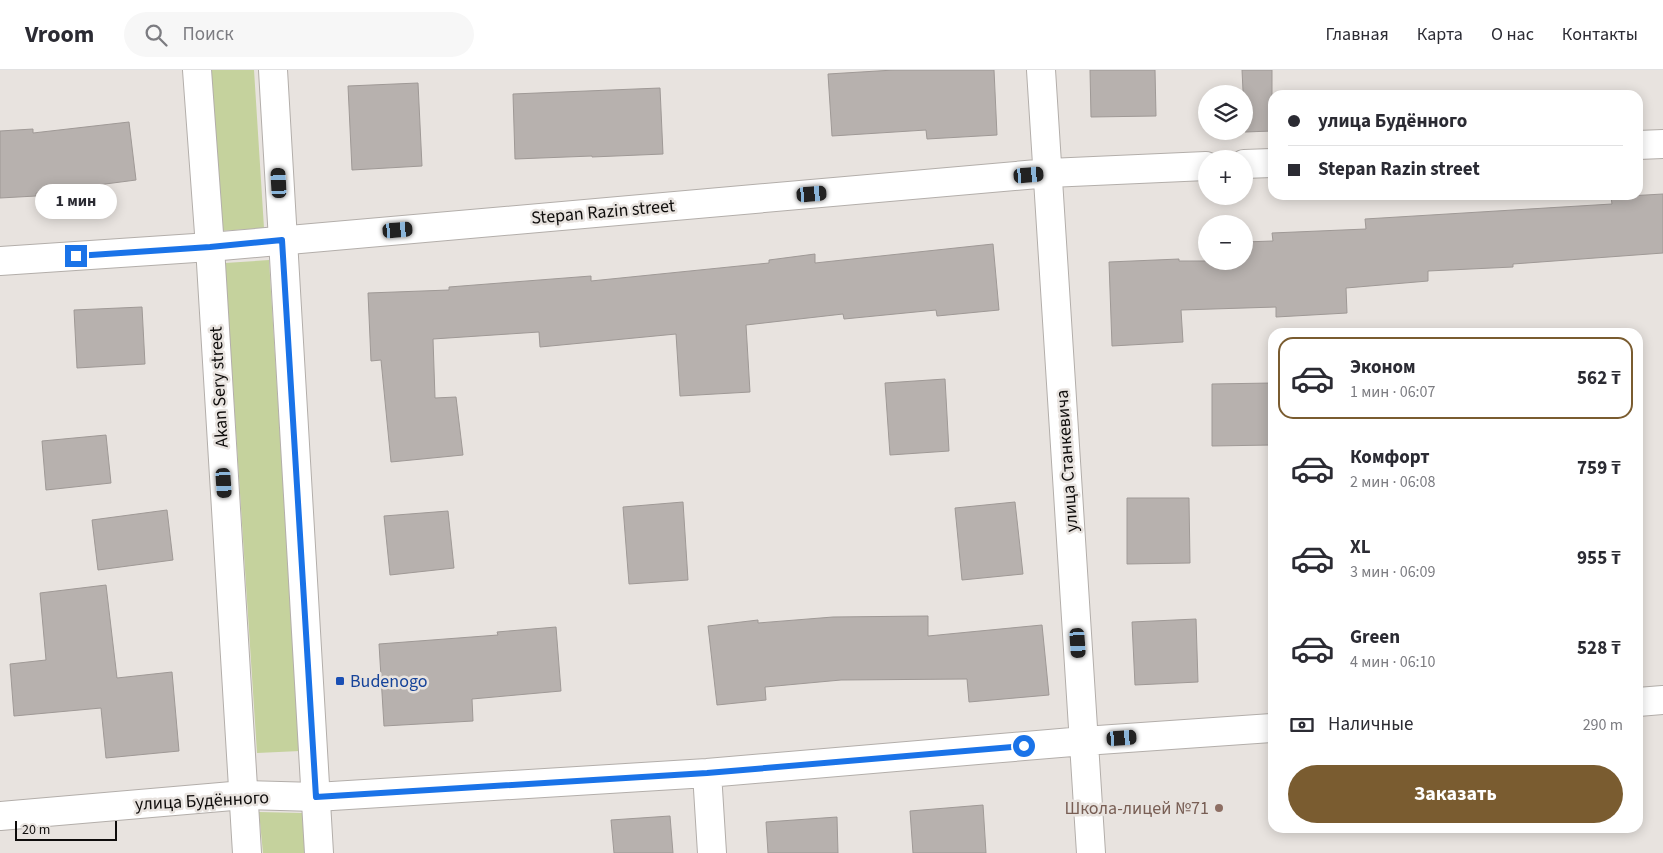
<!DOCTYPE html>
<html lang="ru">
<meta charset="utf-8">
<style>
body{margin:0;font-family:"Source Sans 3",sans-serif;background:#f7f7f7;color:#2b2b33;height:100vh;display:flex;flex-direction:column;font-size:19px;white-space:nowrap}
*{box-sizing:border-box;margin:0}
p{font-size:16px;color:#7c7c81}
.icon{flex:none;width:28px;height:28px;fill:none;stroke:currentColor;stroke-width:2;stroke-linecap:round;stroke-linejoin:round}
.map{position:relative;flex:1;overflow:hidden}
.sheet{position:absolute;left:1268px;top:258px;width:375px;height:505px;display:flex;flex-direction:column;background:#fff;border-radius:15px;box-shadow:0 2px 12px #0003}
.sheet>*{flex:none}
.top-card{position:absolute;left:1268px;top:20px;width:375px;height:110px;border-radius:15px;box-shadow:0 2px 12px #0003;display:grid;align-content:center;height:110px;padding:0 20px;background:#fff}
.controls{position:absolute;left:1198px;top:15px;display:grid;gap:10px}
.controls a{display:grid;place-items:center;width:55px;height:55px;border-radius:50%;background:#fff;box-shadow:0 2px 12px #0003;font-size:25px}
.scale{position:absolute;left:15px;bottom:12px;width:102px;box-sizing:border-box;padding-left:5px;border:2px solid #0f0d0c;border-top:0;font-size:14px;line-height:18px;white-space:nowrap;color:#0f0d0c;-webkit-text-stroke:4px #e8e3df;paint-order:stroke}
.end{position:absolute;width:22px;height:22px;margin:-11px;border:6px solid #1a73e8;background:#fff;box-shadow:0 0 0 2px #fff}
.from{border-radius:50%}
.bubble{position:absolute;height:35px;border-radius:18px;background:#fff;box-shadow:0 2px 12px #0003;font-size:16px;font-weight:700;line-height:35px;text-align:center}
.car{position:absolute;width:15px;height:30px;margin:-15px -8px;border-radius:6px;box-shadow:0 0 4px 1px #0007;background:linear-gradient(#222 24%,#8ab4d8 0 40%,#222 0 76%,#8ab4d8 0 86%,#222 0)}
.top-card b{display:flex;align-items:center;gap:18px;height:48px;font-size:19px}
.top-card b+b{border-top:1px solid #e1e1e2}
.top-card i{width:12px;height:12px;background:#2b2b33}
ul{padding:9px 0 0;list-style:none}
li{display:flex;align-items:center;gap:15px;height:82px;margin:0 10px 8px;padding:0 10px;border:2px solid transparent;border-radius:15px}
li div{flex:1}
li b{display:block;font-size:19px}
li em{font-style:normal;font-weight:700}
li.selected{border-color:#7a5c30}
li>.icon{width:45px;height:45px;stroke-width:1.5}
.pay{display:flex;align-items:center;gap:12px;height:55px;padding:0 20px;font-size:19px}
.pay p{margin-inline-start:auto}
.action{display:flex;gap:10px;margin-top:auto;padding:10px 20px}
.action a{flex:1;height:58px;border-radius:30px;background:#7a5c30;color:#fff;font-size:20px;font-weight:700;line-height:58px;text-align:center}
header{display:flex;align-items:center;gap:30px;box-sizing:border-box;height:70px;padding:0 25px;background:#fff;border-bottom:1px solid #e1e1e2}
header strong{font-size:24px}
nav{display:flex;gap:28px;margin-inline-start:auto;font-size:18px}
.search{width:350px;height:45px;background:#f7f7f7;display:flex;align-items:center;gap:12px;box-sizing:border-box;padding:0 18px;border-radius:28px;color:#7c7c81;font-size:19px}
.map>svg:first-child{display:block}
.green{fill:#c5d29d}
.building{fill:#b7b1ae;stroke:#9f9996}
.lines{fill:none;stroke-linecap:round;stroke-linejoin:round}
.minor-casing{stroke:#b3aeaa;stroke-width:30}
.tertiary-casing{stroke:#b3aeaa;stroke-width:30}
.minor{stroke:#fff;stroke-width:28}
.tertiary{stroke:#fff;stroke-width:28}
.route{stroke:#1a73e8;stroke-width:6}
.transit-dot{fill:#1a4fb4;stroke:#e8e3df;stroke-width:2}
.education-dot{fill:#8d6e63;stroke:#e8e3df;stroke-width:2}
.labels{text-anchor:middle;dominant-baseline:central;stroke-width:5;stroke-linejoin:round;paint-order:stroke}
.street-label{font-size:18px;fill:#0f0d0c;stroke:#e8e3df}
.transit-label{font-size:18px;fill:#164399;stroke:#e8e3df;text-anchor:start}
.education-label{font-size:18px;fill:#785e54;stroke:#e8e3df;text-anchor:end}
</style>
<header>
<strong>Vroom</strong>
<div class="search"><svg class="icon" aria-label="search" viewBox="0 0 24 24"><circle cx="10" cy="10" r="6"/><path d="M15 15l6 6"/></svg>Поиск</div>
<nav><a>Главная</a><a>Карта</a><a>О нас</a><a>Контакты</a></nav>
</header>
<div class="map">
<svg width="1663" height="783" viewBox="0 0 1663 783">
<rect width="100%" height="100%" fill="#e8e3df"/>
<path class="green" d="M210 0H254L264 158 220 161Z
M269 190 300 681 257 683 225 193Z
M259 742 302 743 305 783H263Z"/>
<path class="building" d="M894 0H994L997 65 927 69 926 60 832 66 828 4Z
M1090 0H1155L1156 46 1091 47Z
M1242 0H1272V61L1245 62Z
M418 13 422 96 352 100 348 16Z
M660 18 663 84 592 87V86L515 89 513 24Z
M129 52 136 110 36 123V126L0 128V61L33 59V63Z
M1663 124V183L1513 194V197L1428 201V211L1346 218 1347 243 1276 247V237L1181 240 1183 272 1112 276 1109 192 1179 189V191H1244V172L1273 171 1272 163 1366 159 1365 149 1612 134 1611 127Z
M993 174 999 240 937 246 936 240 844 249 843 244 746 255 750 322 680 326 676 264 540 277 539 262 433 269 435 328 456 327 463 385 391 392 381 290 371 291 368 223 449 220V217L591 206V211L769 193V190L815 184V193Z
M142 237 145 294 77 298 74 240Z
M945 309 949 381 890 385 885 313Z
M1272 313V375L1212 376V314Z
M106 365 111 413 46 420 42 371Z
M1127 428H1189L1190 493 1127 494Z
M683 432 688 510 629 514 623 437Z
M1015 432 1023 504 962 510 955 438Z
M167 440 173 490 98 500 92 450Z
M448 441 454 498 390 505 384 446Z
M106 515 117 608 172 602 179 681 106 688 101 638 14 646 10 594 46 590 40 523Z
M928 546V566L1042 555 1049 625 969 632 967 609 841 610 765 617 766 630 717 635 708 556 758 550V553L833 547Z
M1196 549 1198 612 1135 615 1132 552Z
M556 557 561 621 472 629 473 651 384 656 379 574 498 565 497 562Z
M983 735 986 783H913L910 741Z
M670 746 673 783H614L611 750Z
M837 747 838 783H768L766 752Z"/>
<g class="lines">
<g class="minor-casing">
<path id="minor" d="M1041 0 1091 783
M1638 75 1663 74
M1244 94 1272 93
M0 191 210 177 1049 103 1206 96
M1638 632 1663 630
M707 703 712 783
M0 746 244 725 316 727 707 703 1084 671 1272 658"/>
</g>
<g class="tertiary-casing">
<path id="tertiary" d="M197 0 210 177 247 783
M273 0 319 783"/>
</g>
<use href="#minor" class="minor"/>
<use href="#tertiary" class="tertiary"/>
</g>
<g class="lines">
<path class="route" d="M76 186 210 177 282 170 316 727 707 703 1024 676"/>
</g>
<rect class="transit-dot" x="335" y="606" width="10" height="10" rx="2.5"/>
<circle class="education-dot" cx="1219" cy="738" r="5"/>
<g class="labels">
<g class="street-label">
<text transform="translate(603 142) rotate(-5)">Stepan Razin street</text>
<text transform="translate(219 317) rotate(-93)">Akan Sery street</text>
<text transform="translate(1067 391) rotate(-94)">улица Станкевича</text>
<text transform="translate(202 731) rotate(-3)">улица Будённого</text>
</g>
<g class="transit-label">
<text x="350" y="611">Budenogo</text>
</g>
<g class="education-label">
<text x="1209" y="738">Школа-лицей №71</text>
</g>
</g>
</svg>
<div class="controls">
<a><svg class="icon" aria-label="layers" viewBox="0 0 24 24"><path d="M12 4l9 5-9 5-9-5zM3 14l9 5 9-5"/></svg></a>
<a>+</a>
<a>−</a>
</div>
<div class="scale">20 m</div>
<i class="end from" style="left:1024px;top:676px"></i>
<i class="end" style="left:76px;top:186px"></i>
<div class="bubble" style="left:35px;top:114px;width:82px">1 мин</div>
<i class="car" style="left:1029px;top:105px;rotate:85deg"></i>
<i class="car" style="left:279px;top:113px;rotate:357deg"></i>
<i class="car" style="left:812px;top:124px;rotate:85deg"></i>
<i class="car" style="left:398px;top:160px;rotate:85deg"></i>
<i class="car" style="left:224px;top:413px;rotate:176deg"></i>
<i class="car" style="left:1078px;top:573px;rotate:176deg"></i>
<i class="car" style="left:1122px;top:668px;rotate:86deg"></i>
<div class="top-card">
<b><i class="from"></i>улица Будённого</b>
<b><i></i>Stepan Razin street</b>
</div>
<section class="sheet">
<ul>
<li class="selected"><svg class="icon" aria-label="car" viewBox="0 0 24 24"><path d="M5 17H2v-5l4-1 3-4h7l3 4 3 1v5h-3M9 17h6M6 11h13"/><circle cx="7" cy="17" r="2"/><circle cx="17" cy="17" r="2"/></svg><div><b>Эконом</b><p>1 мин · 06:07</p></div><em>562 ₸</em></li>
<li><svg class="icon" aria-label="car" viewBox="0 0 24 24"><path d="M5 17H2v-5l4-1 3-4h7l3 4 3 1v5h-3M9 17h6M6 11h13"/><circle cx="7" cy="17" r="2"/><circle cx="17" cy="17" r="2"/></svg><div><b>Комфорт</b><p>2 мин · 06:08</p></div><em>759 ₸</em></li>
<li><svg class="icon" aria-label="car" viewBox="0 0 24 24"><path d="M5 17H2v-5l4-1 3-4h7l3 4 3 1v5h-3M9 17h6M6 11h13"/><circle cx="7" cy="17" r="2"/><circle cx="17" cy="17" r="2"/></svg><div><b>XL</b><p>3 мин · 06:09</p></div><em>955 ₸</em></li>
<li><svg class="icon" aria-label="car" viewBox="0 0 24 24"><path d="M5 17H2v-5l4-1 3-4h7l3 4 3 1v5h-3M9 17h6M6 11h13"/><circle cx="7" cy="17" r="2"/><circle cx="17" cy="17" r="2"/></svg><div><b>Green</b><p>4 мин · 06:10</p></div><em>528 ₸</em></li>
</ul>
<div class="pay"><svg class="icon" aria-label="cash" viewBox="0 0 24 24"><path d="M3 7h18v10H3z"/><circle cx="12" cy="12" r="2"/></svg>Наличные<p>290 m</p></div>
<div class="action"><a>Заказать</a></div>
</section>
</div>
